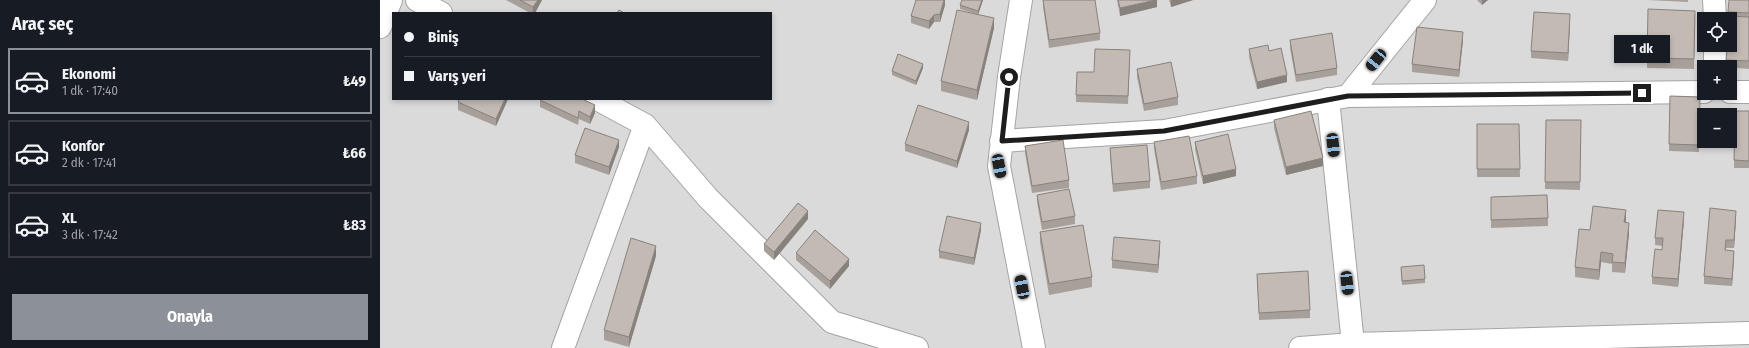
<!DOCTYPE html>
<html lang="tr">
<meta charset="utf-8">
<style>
body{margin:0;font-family:"Fira Sans Condensed",sans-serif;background:#242831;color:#f1f3f6;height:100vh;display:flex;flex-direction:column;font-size:15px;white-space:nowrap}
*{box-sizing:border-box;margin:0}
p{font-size:13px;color:#9ea1a6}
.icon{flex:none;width:22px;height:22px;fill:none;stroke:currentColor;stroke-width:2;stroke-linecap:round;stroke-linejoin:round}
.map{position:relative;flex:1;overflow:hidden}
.sheet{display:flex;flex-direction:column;background:#171b24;width:380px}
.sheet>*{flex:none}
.banner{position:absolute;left:12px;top:12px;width:380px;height:88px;border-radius:0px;box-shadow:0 2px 6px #0003;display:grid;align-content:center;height:88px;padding:0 12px;background:#171b24}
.controls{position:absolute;left:1317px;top:12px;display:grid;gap:8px}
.controls a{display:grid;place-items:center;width:40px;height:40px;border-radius:0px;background:#171b24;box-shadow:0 2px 6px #0003;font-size:20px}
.end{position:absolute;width:18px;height:18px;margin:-9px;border:5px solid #1d1d1d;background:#fff;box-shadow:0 0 0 2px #fff}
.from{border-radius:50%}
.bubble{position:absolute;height:28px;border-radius:0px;background:#171b24;box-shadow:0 2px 6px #0003;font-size:13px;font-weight:700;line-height:28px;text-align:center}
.car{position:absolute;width:12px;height:24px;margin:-12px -6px;border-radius:5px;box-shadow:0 0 3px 1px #0007;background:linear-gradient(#222 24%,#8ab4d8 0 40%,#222 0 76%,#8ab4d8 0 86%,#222 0)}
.banner b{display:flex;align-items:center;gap:14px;height:38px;font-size:15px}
.banner b+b{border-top:1px solid #363941}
.banner i{width:10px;height:10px;background:#f1f3f6}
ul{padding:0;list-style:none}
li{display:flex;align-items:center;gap:12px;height:66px;margin:0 8px 6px;padding:0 4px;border:2px solid #363941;border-radius:0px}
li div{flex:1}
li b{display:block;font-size:15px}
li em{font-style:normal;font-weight:700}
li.current{border-color:#8c9099}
li>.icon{width:36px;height:36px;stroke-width:1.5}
h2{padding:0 12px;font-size:18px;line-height:48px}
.cta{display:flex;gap:8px;margin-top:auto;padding:8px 12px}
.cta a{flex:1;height:46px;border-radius:0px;background:#8c9099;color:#fff;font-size:16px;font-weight:700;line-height:46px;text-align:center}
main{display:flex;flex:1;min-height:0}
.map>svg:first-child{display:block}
.residential{fill:#dbdada;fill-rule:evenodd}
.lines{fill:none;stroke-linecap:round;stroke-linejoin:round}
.minor-casing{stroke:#a4a4a4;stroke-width:24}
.minor{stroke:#fff;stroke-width:22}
.wall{fill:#a7a09a}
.shaded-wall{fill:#88827d}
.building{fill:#c2bab3;stroke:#88827d}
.route{stroke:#1d1d1d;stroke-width:5}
</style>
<main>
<section class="sheet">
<h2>Araç seç</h2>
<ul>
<li class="current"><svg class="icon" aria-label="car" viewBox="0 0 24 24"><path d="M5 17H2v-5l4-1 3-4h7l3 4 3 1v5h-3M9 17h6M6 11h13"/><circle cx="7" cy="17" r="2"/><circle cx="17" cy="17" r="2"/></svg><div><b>Ekonomi</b><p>1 dk · 17:40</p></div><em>₺49</em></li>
<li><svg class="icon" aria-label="car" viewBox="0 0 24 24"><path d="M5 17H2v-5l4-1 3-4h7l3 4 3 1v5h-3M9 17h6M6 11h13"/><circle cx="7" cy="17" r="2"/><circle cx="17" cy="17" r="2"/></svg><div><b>Konfor</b><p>2 dk · 17:41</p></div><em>₺66</em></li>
<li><svg class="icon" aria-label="car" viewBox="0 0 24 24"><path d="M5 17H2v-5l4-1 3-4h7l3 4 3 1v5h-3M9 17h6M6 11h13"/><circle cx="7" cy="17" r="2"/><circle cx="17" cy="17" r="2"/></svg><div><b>XL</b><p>3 dk · 17:42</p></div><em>₺83</em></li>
</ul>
<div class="cta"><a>Onayla</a></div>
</section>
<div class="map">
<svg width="1369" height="348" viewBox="0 0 1369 348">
<rect width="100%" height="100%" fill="#eeebe3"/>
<path class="residential" d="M0 0H1369V348H0ZM13 13H391V99H13ZM1324 19H1350V45H1324ZM1324 67H1350V93H1324ZM1324 115H1350V141H1324Z"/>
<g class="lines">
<g class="minor-casing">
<path id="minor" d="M37 0 61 13
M641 0 629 77 619 166 654 348
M1334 0 1335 19
M0 27 11 0
M1335 45V67
M1350 92H1369
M968 96 1045 0
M217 99 265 125 328 198 452 322 537 348
M948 99 973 344
M621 141 784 131 968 96 1324 92
M183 348 265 125
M920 348 973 344 1369 333"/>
</g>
<use href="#minor" class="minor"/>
</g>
<path class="wall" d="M126 0H162L155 13H150Z
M565 0V5L560 22H554L549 29 531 23V16Z
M603 0 598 15 614 28 597 100 561 91V81L595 14 580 9V5Z
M663 0 720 33V40L669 48 663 7Z
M737 0H777V7L740 16Z
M789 0H813L791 7Z
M1097 0H1108L1102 5Z
M1267 0H1308V2Z
M1369 0V69L1346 67 1348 12Z
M1315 11 1314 69 1267 68V58Z
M1190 22 1188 61 1151 58V51Z
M910 40 957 68V75L916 82 910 48Z
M1083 40 1079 77 1032 72V64Z
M869 49 889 51 907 82 877 89 869 57Z
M750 58 748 104 696 102V95L714 72Z
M543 68 536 85 512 75V71Z
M757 69 798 97V105L764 111 757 77Z
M1290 96 1320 97 1319 152 1289 151Z
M79 99H128L116 126 78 110V102Z
M160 100 215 113 210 124 199 119 198 125 160 107Z
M1355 111H1369V168H1354Z
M894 120 943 166 906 175 894 128Z
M1166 120H1201L1200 190 1165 189Z
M1097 124H1139L1140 177H1097Z
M589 130 577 168 525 151V144Z
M774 142 817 176V184L781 190 774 149Z
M815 142 856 176 823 184 815 149Z
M645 146 689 180V188L652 193 645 153Z
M239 147 229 175 195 163V155Z
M730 148 770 181V188L733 192 730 155Z
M657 195 695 216V224L662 230 657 202Z
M1111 197 1168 218V226L1111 228Z
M1356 218 1354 248H1346V250L1354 258 1352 286 1324 284V276Z
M428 219 394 260 384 251V244Z
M1246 220V222L1249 233 1245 273 1232 272V264L1221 262 1219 280 1195 277V267L1210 230Z
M1304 220 1298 287 1272 284V277L1282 250 1283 246 1275 245V238Z
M601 230 594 265 559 258V251Z
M660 232 712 277V287L669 295 660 242Z
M780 249 778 273 732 268V260Z
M416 253 469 266 450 289 416 260Z
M276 256 249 347 224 340V330Z
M1021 271 1045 279V283L1022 285Z
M877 274 930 310V318L879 320Z"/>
<path class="shaded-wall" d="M158 0H162L155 13H153V7Z
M564 0H565V5L560 22V14Z
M602 0H603L598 15V11Z
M776 0H777V7L740 16V8Z
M791 0H813L791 7Z
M1102 0H1108L1102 5Z
M1190 14V22L1188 61V53Z
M554 15V22L549 29V21Z
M614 18V28L597 100V90Z
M1083 32V40L1079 77V70Z
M543 64V68L536 85V81Z
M907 75V82L877 89V82Z
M125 99H128L116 126V119Z
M215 105V113L210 124V117Z
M589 122V130L577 168V161Z
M239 140V147L229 175V167Z
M943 158V166L906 175V167Z
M856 169V176L823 184V176Z
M1246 210V220L1244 232V222Z
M428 211V219L394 260V252Z
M1356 211V218L1354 248V240Z
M1304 212V220L1298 287V279Z
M601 223V230L594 265V258Z
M1249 223V233L1245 273V263Z
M780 241V249L778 273V265Z
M276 246V256L249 347V337Z
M1354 251V258L1352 286V279Z
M1221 252V262L1219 280V270Z
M469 259V266L450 289V281Z"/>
<path class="building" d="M140 0H158L153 7Z
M536 0H564L560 14 554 15 549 21 531 16Z
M582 0H602L598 11 580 5Z
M663 0H715L720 33 669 40Z
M738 0H776L740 8Z
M1349 0H1369V13L1348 12Z
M1268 9 1315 11 1314 59 1267 58Z
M239 10 244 13H237Z
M577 10 614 18 597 90 561 81Z
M1154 12 1190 14 1188 53 1151 51Z
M1348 16 1369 17V61L1346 60 1347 45H1350V19H1348Z
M1037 27 1083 32 1079 70 1032 64Z
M952 33 957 68 916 75 910 40Z
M888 45 889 51 901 48 907 75 877 82 869 49Z
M715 49 750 50 748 96 696 95 697 72H714Z
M518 54 543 64 536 81 512 71Z
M791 62 798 97 764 104 757 69Z
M1290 96 1320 97 1319 145 1289 144Z
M79 99H125L116 119 78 102Z
M160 99H202L215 105 210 117 199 111 198 118 160 100Z
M538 105 589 122 577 161 525 144Z
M931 111 943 158 906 167 894 120Z
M1355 111H1369V161L1354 160Z
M1166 120H1201L1200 182H1165Z
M1097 124H1139L1140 169H1097Z
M205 128 239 140 229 167 195 155Z
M848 134 856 169 823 176 815 142Z
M809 136 817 176 781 182 774 142Z
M683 140 689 180 652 186 645 146Z
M767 145 770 181 733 184 730 148Z
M689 189 695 216 662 222 657 195Z
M1167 195 1168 218 1111 220V197Z
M418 203 428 211 394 252 384 244Z
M1213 206 1246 210 1244 222 1249 223 1245 263 1232 262 1233 254 1221 252 1219 270 1195 267 1199 229 1210 230Z
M1330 208 1356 211 1354 240H1346L1345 250 1354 251 1352 279 1324 276Z
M1278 210 1304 212 1298 279 1272 277 1275 249 1282 250 1283 238H1275Z
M567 216 601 223 594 258 559 251Z
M703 225 712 277 669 284 660 232Z
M435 230 469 259 450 281 416 253Z
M734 237 780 241 778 265 732 260Z
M251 238 276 246 249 337 224 330Z
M1044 265 1045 279 1022 281 1021 267Z
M928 271 930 310 879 313 877 274Z"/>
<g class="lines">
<path class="route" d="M629 77 622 141 784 131 968 96 1262 93"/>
</g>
</svg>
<div class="controls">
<a><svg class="icon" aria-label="locate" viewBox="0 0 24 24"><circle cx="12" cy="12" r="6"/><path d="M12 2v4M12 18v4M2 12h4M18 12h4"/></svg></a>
<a>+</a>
<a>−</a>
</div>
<i class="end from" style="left:629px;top:77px"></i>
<i class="end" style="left:1262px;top:93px"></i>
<div class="bubble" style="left:1234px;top:35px;width:56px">1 dk</div>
<i class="car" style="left:996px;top:60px;rotate:219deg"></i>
<i class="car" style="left:953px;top:145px;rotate:174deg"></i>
<i class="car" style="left:619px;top:166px;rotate:169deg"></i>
<i class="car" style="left:967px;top:283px;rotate:174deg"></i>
<i class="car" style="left:642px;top:287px;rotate:349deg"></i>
<div class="banner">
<b><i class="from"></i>Biniş</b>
<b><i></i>Varış yeri</b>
</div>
</div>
</main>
